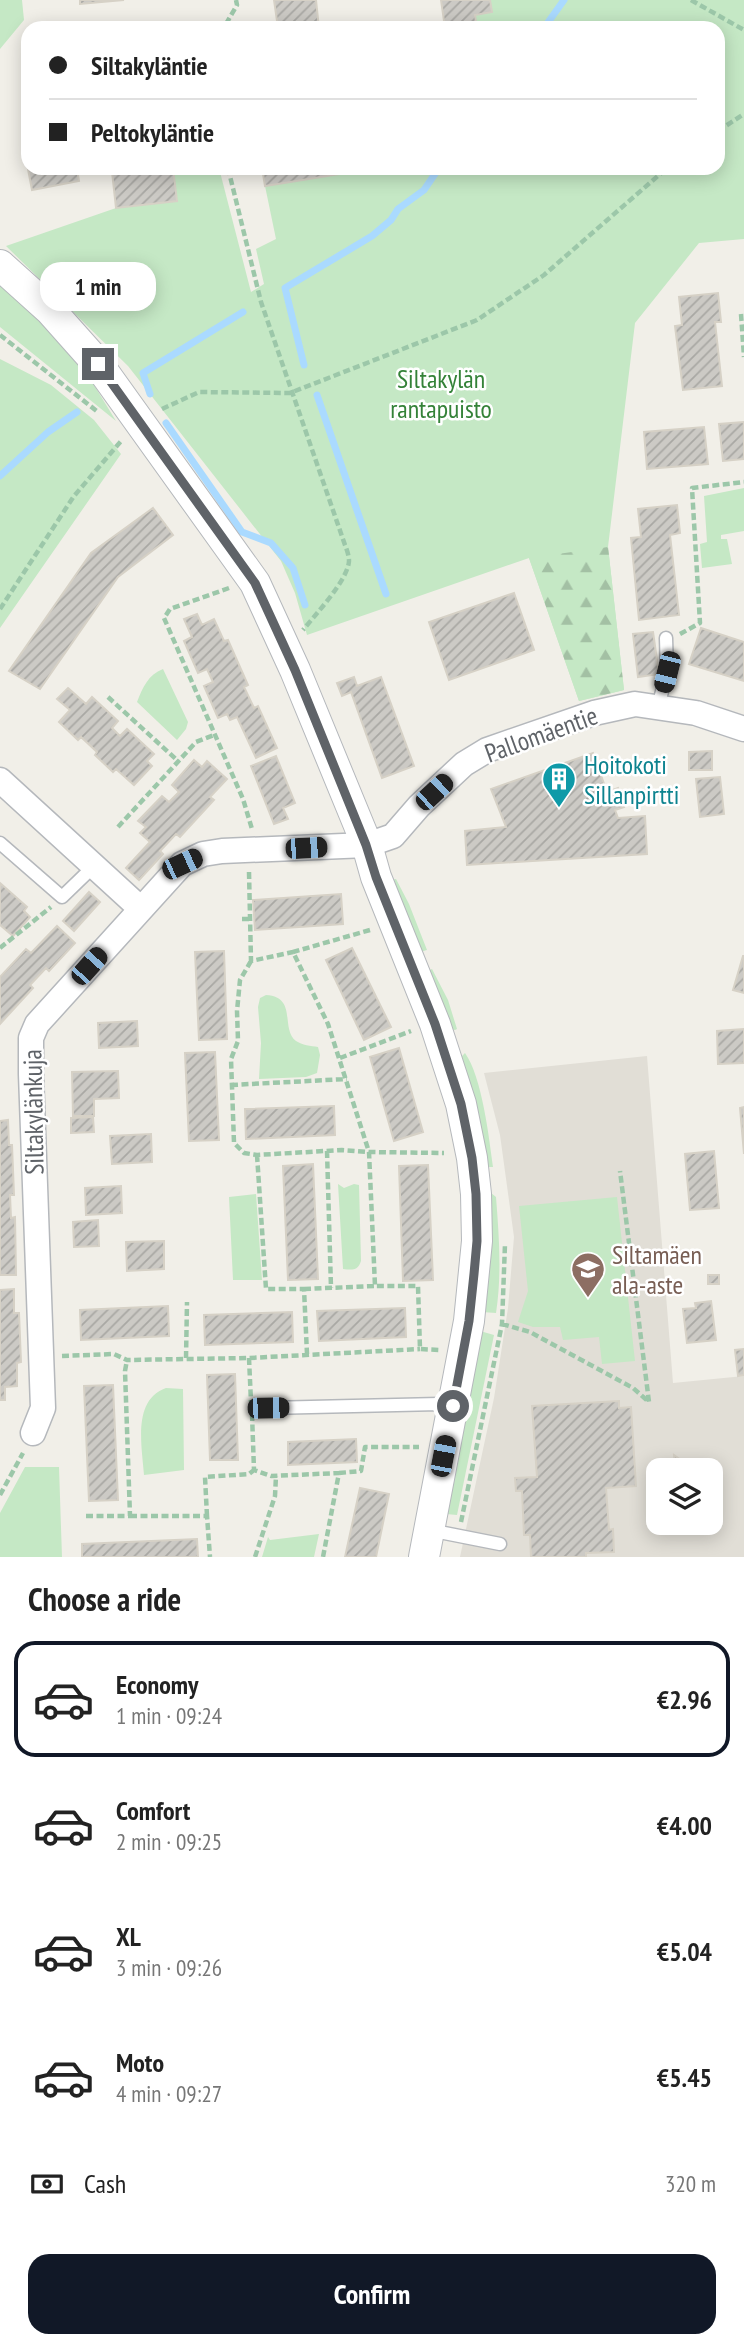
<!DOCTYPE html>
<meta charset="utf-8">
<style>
body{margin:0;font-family:"PT Sans Narrow",sans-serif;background:#f2f2f2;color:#222;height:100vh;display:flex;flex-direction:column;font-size:26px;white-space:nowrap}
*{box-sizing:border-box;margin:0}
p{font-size:23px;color:#767676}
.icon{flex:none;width:38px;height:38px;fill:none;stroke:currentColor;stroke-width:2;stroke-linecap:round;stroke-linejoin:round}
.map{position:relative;height:1557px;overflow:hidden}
.side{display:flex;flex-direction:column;background:#fff;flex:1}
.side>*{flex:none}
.guide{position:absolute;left:21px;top:21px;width:704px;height:154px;border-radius:21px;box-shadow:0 4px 18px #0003;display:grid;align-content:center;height:154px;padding:0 28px;background:#fff}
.controls{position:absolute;left:646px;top:1458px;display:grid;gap:14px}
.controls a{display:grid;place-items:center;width:77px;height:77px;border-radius:14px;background:#fff;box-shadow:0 4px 18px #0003;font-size:35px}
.end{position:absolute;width:32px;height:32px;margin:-16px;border:9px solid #5f6368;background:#fff;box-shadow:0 0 0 4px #fff}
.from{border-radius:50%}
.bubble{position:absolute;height:49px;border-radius:21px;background:#fff;box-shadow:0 4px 18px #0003;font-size:23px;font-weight:600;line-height:49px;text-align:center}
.car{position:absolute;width:21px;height:42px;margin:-21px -10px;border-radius:9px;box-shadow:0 0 5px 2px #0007;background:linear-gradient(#222 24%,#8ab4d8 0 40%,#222 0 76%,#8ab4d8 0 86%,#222 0)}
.guide b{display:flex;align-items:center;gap:24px;height:66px;font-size:26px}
.guide b+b{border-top:2px solid #e0e0e0}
.guide i{width:18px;height:18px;background:#222}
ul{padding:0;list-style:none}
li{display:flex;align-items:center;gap:21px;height:116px;margin:0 14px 10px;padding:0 14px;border:4px solid transparent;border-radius:21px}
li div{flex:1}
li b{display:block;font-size:26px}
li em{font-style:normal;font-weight:600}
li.on{border-color:#111827}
li>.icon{width:63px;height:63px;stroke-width:1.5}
h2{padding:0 28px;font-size:32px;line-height:84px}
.pay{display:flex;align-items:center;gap:18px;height:77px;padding:0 28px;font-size:26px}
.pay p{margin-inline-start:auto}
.button{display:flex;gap:14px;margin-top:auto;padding:14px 28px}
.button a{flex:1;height:80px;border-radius:21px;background:#111827;color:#fff;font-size:28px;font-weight:600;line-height:80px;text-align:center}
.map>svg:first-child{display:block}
.education{fill:#e1ded6;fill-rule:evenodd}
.green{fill:#c5e8c5}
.forest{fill:url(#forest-firs)}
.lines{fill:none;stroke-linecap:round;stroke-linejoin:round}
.stream{stroke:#aadaff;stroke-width:7}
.building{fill:url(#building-hatch);stroke:#d6d1c6;stroke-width:2}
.service-casing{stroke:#b5b8bc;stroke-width:15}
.minor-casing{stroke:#b5b8bc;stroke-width:27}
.tertiary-casing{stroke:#b5b8bc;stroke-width:32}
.path{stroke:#9cc7a9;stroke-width:4.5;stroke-dasharray:7 3.5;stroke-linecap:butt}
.service{stroke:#fff;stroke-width:12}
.minor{stroke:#fff;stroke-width:24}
.tertiary{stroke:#fff;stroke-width:30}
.route{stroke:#5f6368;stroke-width:9}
.labels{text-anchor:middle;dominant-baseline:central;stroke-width:5;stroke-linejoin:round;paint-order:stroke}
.park-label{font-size:26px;fill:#348238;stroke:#fff}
.street-label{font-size:26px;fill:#5f6368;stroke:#fff}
.culture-label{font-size:26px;fill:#0d838f;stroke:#fff;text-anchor:start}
.education-label{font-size:26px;fill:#785e54;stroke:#fff;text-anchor:start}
</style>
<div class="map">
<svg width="744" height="1557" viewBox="0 0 744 1557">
<defs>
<pattern id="forest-firs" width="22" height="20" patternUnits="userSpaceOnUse" patternTransform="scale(1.75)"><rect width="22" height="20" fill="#c5e8c5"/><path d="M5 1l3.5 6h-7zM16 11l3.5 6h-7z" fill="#a3c0a4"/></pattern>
<pattern id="building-hatch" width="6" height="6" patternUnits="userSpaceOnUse" patternTransform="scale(1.75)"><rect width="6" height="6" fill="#cccac5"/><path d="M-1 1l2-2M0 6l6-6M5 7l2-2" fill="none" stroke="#a9a8a4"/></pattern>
</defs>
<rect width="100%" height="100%" fill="#f1efe8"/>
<path class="education" d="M647 1056 673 1383 744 1376V1557H460L494 1398 508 1308 514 1237 500 1135 484 1073ZM658 1470H710V1522H658Z"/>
<path class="green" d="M0 0H22L24 20 0 49Z
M490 0H744V239L699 243 635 323 608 547 624 690 579 701 529 558 307 635 295 593 281 561 128 366 6 246 116 208 177 201 173 168H219L251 292 264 284 256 249 276 239 265 186 346 173 345 168H718V28H477L475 15 491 12Z
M0 278 83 367 116 421 0 327Z
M0 359 51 385 94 420 121 454 0 628Z
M744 488V531L721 535V539H727L732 564 702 568 700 544 707 542 704 496Z
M163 669 188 722 186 729 177 740 137 702C143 687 148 675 163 669Z
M396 879 409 904 427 950 420 952 391 880Z
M432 969 448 1000 457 1029 455 1030 451 1029 428 971Z
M266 995C298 997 280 1029 296 1041 302 1045 311 1046 318 1047L320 1055 317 1073 306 1077 259 1079 261 1043 258 1007 260 998Z
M465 1053C482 1077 489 1137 493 1167H487L460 1058Z
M338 1184 344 1188 354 1184 359 1185 361 1261C358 1271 352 1270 343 1269Z
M491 1193 496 1197C499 1236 502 1274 496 1313L482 1312 489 1194Z
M256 1194 262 1280H233L229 1197Z
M617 1197 635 1361 602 1364 599 1337 563 1340 560 1327H533L518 1322 528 1291 519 1206Z
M480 1331 494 1335 457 1515 446 1514Z
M166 1388 183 1389 184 1470 144 1475C142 1446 132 1400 166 1388Z
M25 1467H59L62 1557H0V1513Z
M319 1534 314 1557H262L268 1537 270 1540Z"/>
<path class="forest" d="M608 547 624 690 579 701 529 558Z"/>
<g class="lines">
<path class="stream" d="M544 28 564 0
M304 365 285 288 372 236 391 220 398 209 424 190 439 168
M150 394 143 373 243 312
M317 395 386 594
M166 423 242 532 271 543 293 568 305 605
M0 476 48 432 77 412"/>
</g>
<path class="building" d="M80 0H124L80 4Z
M274 0H316L319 28H278Z
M441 0H490L492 12 475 15 477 28H445Z
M27 164 28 168H77L79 181 32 190Z
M147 168H173L177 201 116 208 112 172Z
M262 168H345L346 173 265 186Z
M718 293 721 322H715L722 386 683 390 675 326 682 325 679 297Z
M744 422V459L723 461 719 424Z
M704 427 708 464 647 469 644 432Z
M677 505 680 533 670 535 679 615 639 620 631 538 641 537 638 509Z
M153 508 173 535 118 577 40 689 9 671 91 553Z
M514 593 534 650 449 680 429 622Z
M197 614 202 625 214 619 224 641 228 640 248 685 244 687 254 708 258 706 277 748 256 758 237 717 230 720 227 714 218 718 204 686 213 682 207 669 198 673 184 641 192 637 184 619Z
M701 628 744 642V681L689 664Z
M653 632 659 674 638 677 633 634Z
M354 677 357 686 381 677 414 766 382 778 351 692 342 696 337 683Z
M68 688 86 704 92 697 118 721 112 728 120 736 127 729 154 754 147 761 152 766 134 785 116 769 113 772 95 755 97 752 81 737 78 740 59 722 70 710 57 699Z
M712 751V770H689V752Z
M593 753 607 792 618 788 624 807 615 810 618 818 645 816 647 854 467 865 465 831 506 827 491 789Z
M276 756 295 803 283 808 288 819 274 824 251 766Z
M194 760 202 767 207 761 227 779 210 797 214 800 180 837 176 834 160 851 163 854 139 880 126 868 150 842 140 833 146 827 138 821 162 796 169 802 179 792 172 785Z
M720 777 724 814 700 817 696 779Z
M0 883 27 907 24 911 30 917 13 936 0 925Z
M89 892 100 902 74 931 63 921Z
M341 894 343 924 255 930 253 900Z
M57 926 75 943 49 971 46 968 30 985 33 988 0 1024V977L26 949 31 953Z
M352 948 391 1027 364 1040 326 960Z
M224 951 227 1039 199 1040 195 952Z
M743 956H744V993L733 990Z
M137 1021 138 1046 99 1048 98 1023Z
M744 1029V1063L718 1064 717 1031Z
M399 1048 423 1132 394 1141 370 1057Z
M215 1052 219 1140 189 1141 185 1053Z
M118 1071 119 1098 94 1099V1116H73L72 1072Z
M334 1106 335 1135 246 1139 245 1109Z
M744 1107V1154L740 1108Z
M93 1117 94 1132 71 1133V1118Z
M8 1120 9 1145H12L14 1195H10L11 1218 15 1217 16 1275H0V1121Z
M151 1134 152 1162 112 1164 110 1136Z
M714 1151 719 1208 690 1210 685 1154Z
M313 1164 318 1279 288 1280 283 1166Z
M428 1165 433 1280 403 1281 399 1166Z
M121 1186 122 1213 86 1215 85 1188Z
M98 1220 99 1246 74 1247 73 1222Z
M164 1241V1269L127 1271 126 1242Z
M708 1275H719V1284H708Z
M14 1289V1313H19L21 1362 17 1363V1386L5 1387V1400H0V1290Z
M711 1301 716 1340 687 1343 683 1309 696 1308 695 1303Z
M168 1306 169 1336 81 1340 80 1310Z
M405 1308 406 1337 319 1341 317 1311Z
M292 1312 293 1342 205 1345 204 1315Z
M744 1349V1375L738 1376 735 1350Z
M235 1374 238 1460H210L207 1375Z
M113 1385 118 1500 89 1501 84 1386Z
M619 1401V1408L631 1407 636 1486 606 1488 609 1530 613 1529 614 1552 586 1553V1557H531L530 1535H524L522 1491H516L515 1478 537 1477 532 1406Z
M356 1439 357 1462 288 1465V1442Z
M674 1455 681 1460H701V1470H675Z
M360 1488 389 1494 376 1557H345Z
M197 1539 198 1557H82V1544Z"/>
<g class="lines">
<g class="service-casing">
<path id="service" d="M658 707 667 672 666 638
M0 843 62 897 93 867
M268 1408 439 1404 453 1406
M429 1530 500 1544"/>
</g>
<g class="minor-casing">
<path id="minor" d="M0 780 141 909
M33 1433 43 1408 31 1074V1038L37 1024 182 864 203 854 222 851 367 845 393 836 419 806 464 764 487 750 594 713 635 704 696 713 744 729"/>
</g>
<g class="tertiary-casing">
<path id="tertiary" d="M0 265 50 310 98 364 255 583 295 670 367 845 376 877 435 1024 461 1104 472 1158 476 1194 477 1241 469 1321 424 1557"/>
</g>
<path class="path" d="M691 0 744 30
M226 24 237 5 236 0
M718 131 744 114
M228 168 261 302 345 545C347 550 349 556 349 561 348 580 315 615 303 630
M741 314 744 357
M0 335 98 412
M162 409 199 392 290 393 477 320 544 275 667 168
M229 588 170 609 164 618 243 799 252 829
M0 609 74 496 122 440
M680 634 700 623 692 488 744 482
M108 697 178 761
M118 827 196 742 214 735
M249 872 251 961 293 952
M242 919H250
M370 930 293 952 328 1024 369 1152 444 1153
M0 948 51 907
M251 961 240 980 237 1011 238 1041 231 1059 234 1143 244 1153 257 1155 342 1150 369 1152 375 1286H418L420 1349 440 1350
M340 1058 411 1031
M231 1085 347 1079
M327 1151 331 1288
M257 1155 266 1289H304L307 1354
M304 1289 375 1286
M502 1324 530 1332 633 1388 649 1402 620 1171
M62 1356 114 1354 127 1360 249 1358 420 1349
M186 1358 187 1302
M249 1358 251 1402
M252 1414 254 1470 271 1476 339 1473 323 1557
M339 1473 361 1471 365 1447H419
M0 1495 23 1453
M86 1516H130L125 1371 127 1360
M130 1516H207L210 1557
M207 1516 205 1477 249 1474 254 1470
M461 1522 502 1324 505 1244
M255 1557 275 1496 276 1476"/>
<use href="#service" class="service"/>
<use href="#minor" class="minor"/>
<use href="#tertiary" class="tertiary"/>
</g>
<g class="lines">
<path class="route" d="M98 364 255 583 295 670 366 845 376 877 435 1024 461 1104 472 1158 476 1194 477 1241 474 1274 469 1321 453 1406"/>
</g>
<defs>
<g id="building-pin" transform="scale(1.75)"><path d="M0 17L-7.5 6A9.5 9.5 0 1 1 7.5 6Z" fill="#0f9aa8" stroke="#fff"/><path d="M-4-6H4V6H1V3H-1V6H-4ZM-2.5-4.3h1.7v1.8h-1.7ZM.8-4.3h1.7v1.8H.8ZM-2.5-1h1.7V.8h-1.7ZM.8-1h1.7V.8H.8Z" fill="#fff"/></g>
<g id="school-pin" transform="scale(1.75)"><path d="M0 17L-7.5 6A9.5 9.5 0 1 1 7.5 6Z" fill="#8d6e63" stroke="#fff"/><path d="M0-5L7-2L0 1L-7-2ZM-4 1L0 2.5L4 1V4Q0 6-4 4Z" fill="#fff"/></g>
</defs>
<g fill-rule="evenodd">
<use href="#building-pin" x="559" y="779"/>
<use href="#school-pin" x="588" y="1269"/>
</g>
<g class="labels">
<g class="park-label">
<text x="441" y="378">Siltakylän<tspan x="441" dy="30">rantapuisto</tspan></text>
</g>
<g class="street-label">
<text transform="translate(541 734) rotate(-20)">Pallomäentie</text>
<text transform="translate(33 1112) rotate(-91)">Siltakylänkuja</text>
</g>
<g class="culture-label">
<text x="584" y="764">Hoitokoti<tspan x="584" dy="30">Sillanpirtti</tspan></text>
</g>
<g class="education-label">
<text x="612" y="1254">Siltamäen<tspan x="612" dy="30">ala-aste</tspan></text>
</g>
</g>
</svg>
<div class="controls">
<a><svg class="icon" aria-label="layers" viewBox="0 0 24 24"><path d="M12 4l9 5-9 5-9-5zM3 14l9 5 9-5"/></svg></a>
</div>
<i class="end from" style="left:453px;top:1406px"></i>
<i class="end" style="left:98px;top:364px"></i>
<div class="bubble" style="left:40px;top:262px;width:116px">1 min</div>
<i class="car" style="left:667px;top:672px;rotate:194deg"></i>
<i class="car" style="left:434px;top:792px;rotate:47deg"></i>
<i class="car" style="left:306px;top:848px;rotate:87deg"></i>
<i class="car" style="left:182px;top:864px;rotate:65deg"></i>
<i class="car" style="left:89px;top:966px;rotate:42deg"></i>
<i class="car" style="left:268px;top:1408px;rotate:89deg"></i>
<i class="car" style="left:443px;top:1456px;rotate:11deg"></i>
<div class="guide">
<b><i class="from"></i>Siltakyläntie</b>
<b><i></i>Peltokyläntie</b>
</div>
</div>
<section class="side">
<h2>Choose a ride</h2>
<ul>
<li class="on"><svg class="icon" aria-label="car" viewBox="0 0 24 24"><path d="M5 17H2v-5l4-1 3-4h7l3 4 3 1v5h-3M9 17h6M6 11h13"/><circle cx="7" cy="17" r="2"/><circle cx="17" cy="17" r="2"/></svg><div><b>Economy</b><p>1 min · 09:24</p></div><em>€2.96</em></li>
<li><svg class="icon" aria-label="car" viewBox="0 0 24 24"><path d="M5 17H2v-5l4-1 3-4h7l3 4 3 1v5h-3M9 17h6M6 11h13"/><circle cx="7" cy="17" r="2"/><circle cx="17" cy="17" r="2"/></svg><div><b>Comfort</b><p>2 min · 09:25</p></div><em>€4.00</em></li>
<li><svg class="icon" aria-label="car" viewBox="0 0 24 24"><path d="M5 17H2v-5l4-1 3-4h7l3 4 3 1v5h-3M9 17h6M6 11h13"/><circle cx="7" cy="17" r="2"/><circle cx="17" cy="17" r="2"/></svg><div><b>XL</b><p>3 min · 09:26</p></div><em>€5.04</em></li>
<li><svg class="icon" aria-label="car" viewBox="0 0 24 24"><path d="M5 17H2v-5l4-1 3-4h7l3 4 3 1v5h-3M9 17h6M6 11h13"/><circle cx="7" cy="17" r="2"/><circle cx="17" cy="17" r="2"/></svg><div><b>Moto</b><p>4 min · 09:27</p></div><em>€5.45</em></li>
</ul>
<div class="pay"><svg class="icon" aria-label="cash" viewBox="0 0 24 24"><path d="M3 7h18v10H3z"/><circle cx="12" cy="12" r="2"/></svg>Cash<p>320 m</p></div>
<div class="button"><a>Confirm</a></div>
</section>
